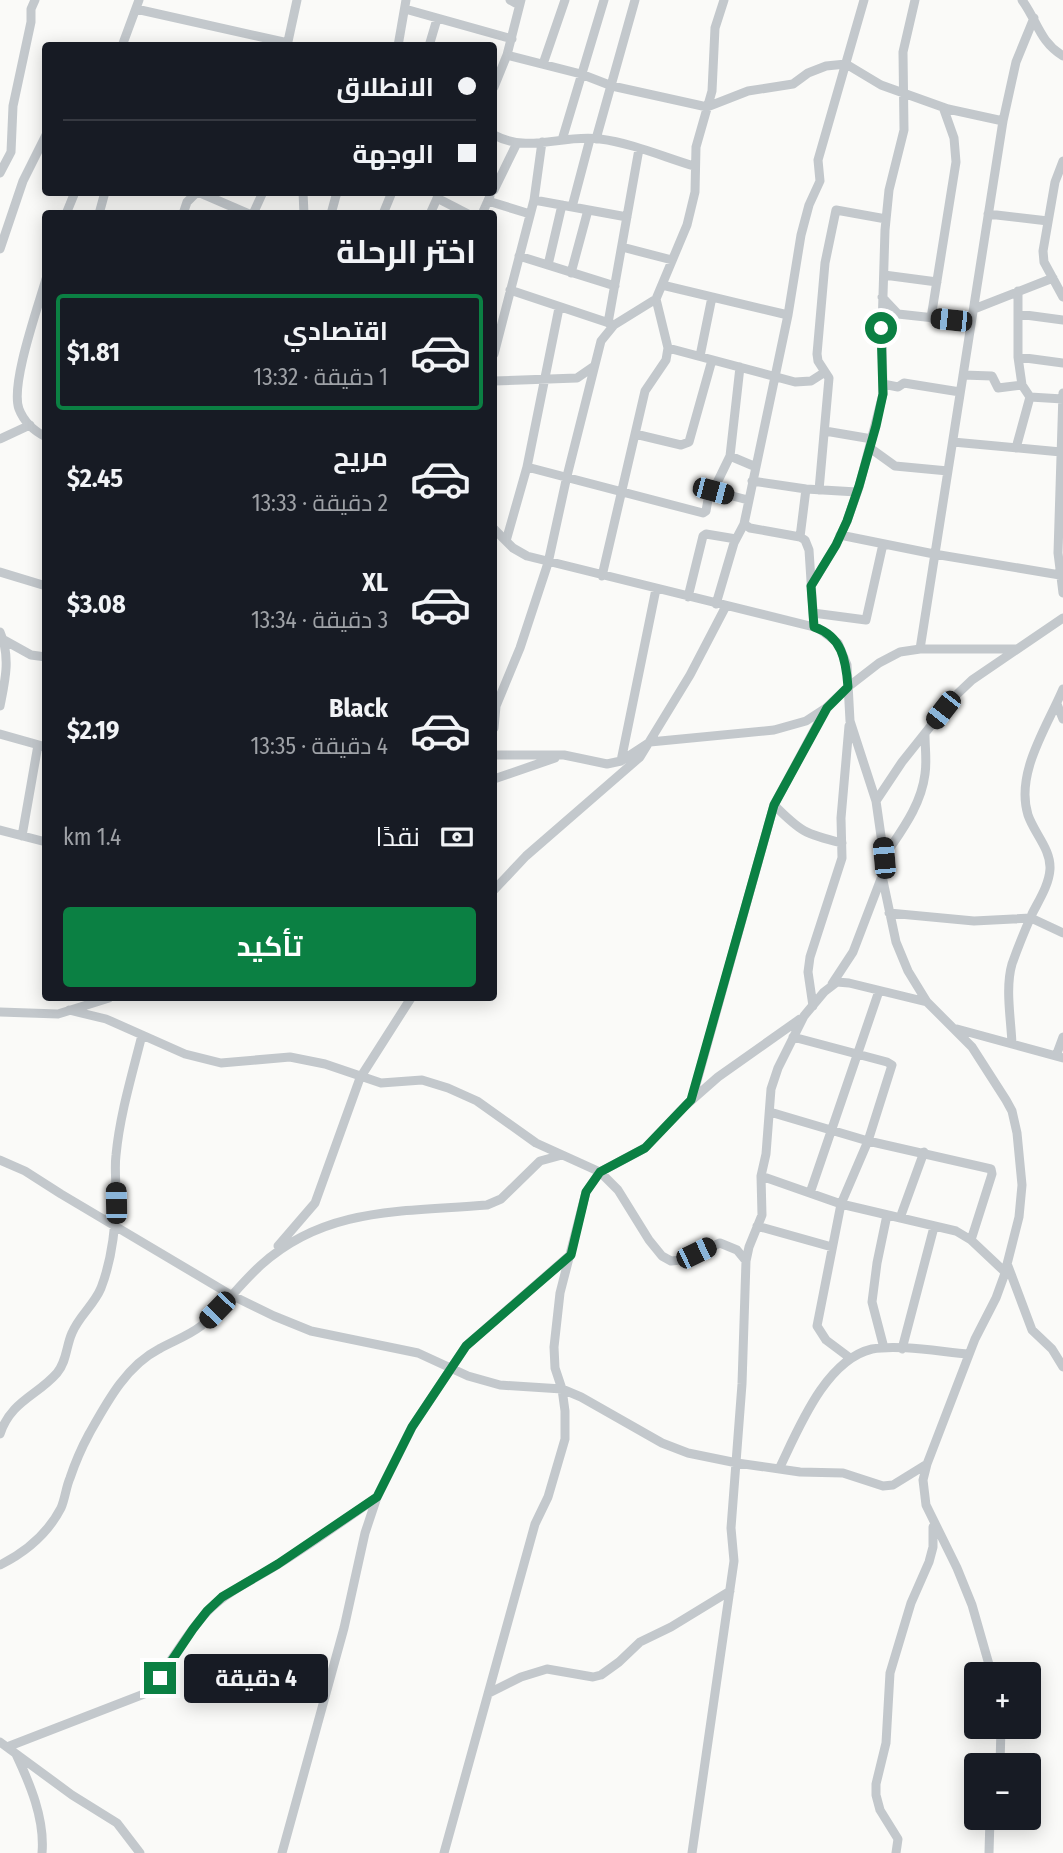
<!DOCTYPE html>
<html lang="ar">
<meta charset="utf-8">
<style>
body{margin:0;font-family:"Fira Sans Condensed",Cairo,sans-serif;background:#242831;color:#f1f3f6;direction:rtl;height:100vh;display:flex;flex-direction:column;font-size:26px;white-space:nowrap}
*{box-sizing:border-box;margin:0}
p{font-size:23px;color:#9ea1a6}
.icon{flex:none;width:38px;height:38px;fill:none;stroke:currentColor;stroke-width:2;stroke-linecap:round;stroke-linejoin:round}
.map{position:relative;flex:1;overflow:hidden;direction:ltr}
.side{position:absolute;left:42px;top:210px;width:455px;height:791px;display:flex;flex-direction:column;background:#171b24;border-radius:7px;box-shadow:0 4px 18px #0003;direction:rtl}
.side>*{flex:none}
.guide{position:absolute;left:42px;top:42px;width:455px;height:154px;border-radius:7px;box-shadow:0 4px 18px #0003;direction:rtl;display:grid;align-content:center;height:154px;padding:0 21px;background:#171b24}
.tools{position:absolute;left:964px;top:1662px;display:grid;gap:14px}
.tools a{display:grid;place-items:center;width:77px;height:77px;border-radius:7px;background:#171b24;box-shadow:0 4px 18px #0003;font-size:35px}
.end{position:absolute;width:32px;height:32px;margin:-16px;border:9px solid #0b8043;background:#fff;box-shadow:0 0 0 4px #fff}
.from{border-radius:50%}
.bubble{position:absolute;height:49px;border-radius:7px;background:#171b24;box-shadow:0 4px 18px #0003;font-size:23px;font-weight:700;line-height:49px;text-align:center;direction:rtl}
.car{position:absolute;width:21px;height:42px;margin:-21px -10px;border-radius:9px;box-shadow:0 0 5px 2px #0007;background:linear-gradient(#222 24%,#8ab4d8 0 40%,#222 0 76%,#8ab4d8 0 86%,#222 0)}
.guide b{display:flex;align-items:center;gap:24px;height:66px;font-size:26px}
.guide b+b{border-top:2px solid #363941}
.guide i{width:18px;height:18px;background:#f1f3f6}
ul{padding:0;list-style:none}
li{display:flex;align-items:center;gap:21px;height:116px;margin:0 14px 10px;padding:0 7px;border:4px solid transparent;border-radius:7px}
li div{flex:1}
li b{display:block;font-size:26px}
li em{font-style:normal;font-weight:700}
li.on{border-color:#0b8043}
li>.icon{width:63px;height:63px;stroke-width:1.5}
h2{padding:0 21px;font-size:32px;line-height:84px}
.pay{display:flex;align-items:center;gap:18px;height:77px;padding:0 21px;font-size:26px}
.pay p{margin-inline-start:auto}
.button{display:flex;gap:14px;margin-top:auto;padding:14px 21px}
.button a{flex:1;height:80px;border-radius:7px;background:#0b8043;color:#fff;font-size:28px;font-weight:700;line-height:80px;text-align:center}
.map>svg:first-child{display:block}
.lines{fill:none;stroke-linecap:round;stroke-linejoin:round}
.minor{stroke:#c3c8cc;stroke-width:9}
.route{stroke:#0b8043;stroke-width:9}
</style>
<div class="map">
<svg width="1063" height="1853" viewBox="0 0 1063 1853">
<rect width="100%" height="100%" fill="#fafaf8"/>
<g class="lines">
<path class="minor" d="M510 0 519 5
M1022 0C1038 22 1039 41 1063 56
M136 9 288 43
M405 9 512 39
M122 46 139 0
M287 46 297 0
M398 46 406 0
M429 46 437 19
M507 55 581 74 612 86 707 107 748 91 793 84 808 73 826 66 846 64 881 85 948 109 1003 121
M543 64 565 0
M494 87 507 55 521 0
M494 135C530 154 561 134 600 139 632 143 664 157 694 166
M596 139 635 0
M562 140 604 0
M1063 161 1055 182 1043 251 1044 262 1063 297
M0 173 11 152 13 106 31 22V9L35 0
M494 190 516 145
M198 192 249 214
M303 192 304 214
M437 198 468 214
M534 200 627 217
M488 201 530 214
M572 207 590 139
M66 214 75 192
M99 214 105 192
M183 214 187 202 197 192
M253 214 263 192
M331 214 337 192
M383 214 392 192
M430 214 439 194
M482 214 490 196
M988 214 1048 221
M622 247 672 260
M0 249 23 181 46 135
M519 256 615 286
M548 265 562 205
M571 273 588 210
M884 275 937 282
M46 279C38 307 10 385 19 409 24 422 34 431 46 437
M662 285 788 315
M510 290 612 324
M882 297 898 314 971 322
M974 309 1053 278
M1018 314 1063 320
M931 318 956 162 954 138 943 107
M608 323 639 149
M668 348 795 382 811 381 825 372
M494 354 534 200 542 142
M700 356 712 297
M1018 357 1063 363
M963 375 992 376 998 388 1022 385
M494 381 577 378 593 367
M883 384 898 387 904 383 960 392
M1063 393 1058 553 1063 593
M1030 397 1063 399
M825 431 872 439
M635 434 681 445 689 442 712 360
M0 439 30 425
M953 442 1061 452
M870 448 895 466 948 471
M1016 448 1030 397 1022 385 1018 357V291
M730 456 756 467
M527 467 703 513 706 511 709 494 713 491 730 456 740 367
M752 481 806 489 857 492
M819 490 829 378 818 361 817 354 825 263 836 210 886 219
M713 491 748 500
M494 529 513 548 527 556 818 628 838 643 847 665 850 721 876 801 884 857 882 876 896 942 908 971 927 1002 972 1047 1006 1100 1012 1111 1017 1133 1022 1185 1019 1217 1004 1276 996 1298 975 1339 927 1464 923 1480 926 1505 957 1568 972 1605 992 1675
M840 535 934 554 1060 575
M800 537 806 489
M506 541 527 467 559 308
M0 572 46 586
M602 576 645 391 666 360 668 348 656 299
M811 586 836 545 847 521 859 487 883 394 882 328 885 230 889 190 904 130 903 52 915 0
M688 597 703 536 706 534 736 539
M716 604 734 543 744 524
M813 613 866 620 883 544
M814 627 809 550 805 540 800 537 750 528 744 524 788 315 801 235 809 205 820 181 818 160 864 0
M0 632C11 657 5 681 0 706
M4 640 31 655 46 657
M920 649 1003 121 1016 62 1034 18
M1057 704 1063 719
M494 728 496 706 520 648 548 563 567 476 601 341 614 325 656 299 687 225 695 192 696 147 712 91 715 28 724 0
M0 734 46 747
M494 755H564L607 764 621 761 650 742 774 730 806 721 826 708 848 687 879 663 900 652 920 649H1016
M621 761 656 589
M494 779 555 758
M876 801 902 762 953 698 972 680 1063 618
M774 805C801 832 805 834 842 843
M0 830 46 842
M22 836 38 745
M884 857C901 831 921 806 925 774 927 762 925 748 925 735
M494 890 526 856 640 757 690 675 726 606
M889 913 974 921 1031 918 1063 933
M832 984 853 952 882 876
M813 1006 808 972 810 957 842 858 841 818 849 726
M69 1010 106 1019 185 1054 221 1063 290 1057 325 1064 381 1083 422 1080 448 1088 477 1101 536 1143 600 1172 618 1190 649 1240 662 1256 671 1261 681 1260 720 1243 737 1250 746 1261
M0 1012 58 1014 109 998
M957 1029 1063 1058
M793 1037 887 1062 892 1065 868 1141 841 1204 817 1326 826 1340 850 1358
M1012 1044C1011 1019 1005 988 1012 964 1018 947 1025 930 1032 914 1039 900 1049 885 1050 869 1051 849 1034 833 1028 815 1015 773 1047 727 1063 689
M1056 1056 1063 1037
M692 1099 774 805 825 710
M770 1112 868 1141 991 1169 992 1174 971 1240
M0 1160 25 1171 61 1194 231 1295 274 1316 311 1331 418 1353 468 1376 500 1385 562 1389 581 1397 662 1443 688 1453 737 1463 800 1472 843 1473 883 1486 893 1485 927 1464
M761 1176 841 1204 956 1231 971 1240 1005 1272
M810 1193 879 991
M900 1218 924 1152
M757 1226 832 1247
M278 1246 315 1203 360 1078 411 998
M1008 1266 1032 1330 1052 1349 1063 1367
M884 1348 872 1302 877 1263 887 1215
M902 1349 934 1227
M0 1434C11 1401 37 1396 57 1373 67 1361 66 1346 72 1333 79 1316 94 1305 101 1288 111 1262 115 1231 116 1204 117 1188 114 1171 116 1155 120 1114 132 1075 142 1035
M779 1469C798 1430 825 1360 872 1349 898 1344 942 1352 969 1354
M0 1565C26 1552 47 1535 61 1508 65 1499 66 1487 70 1478 75 1463 82 1447 89 1434 107 1402 126 1366 159 1349 173 1341 188 1336 201 1326 223 1308 240 1284 261 1265 326 1206 404 1212 487 1205L501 1199 540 1161 562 1155
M489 1693 521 1677 547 1669 593 1677 601 1675 619 1662 640 1642 671 1627 730 1591
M0 1742 72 1795 117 1823 140 1853
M7 1747 144 1694C170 1668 184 1634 210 1609 229 1590 255 1579 277 1565 311 1544 343 1521 376 1498
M16 1754C30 1784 45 1819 42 1853
M1000 1766 1001 1727
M282 1853 344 1628 365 1533 377 1497 412 1427 466 1346 569 1256
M444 1853 535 1524 548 1497 565 1439V1411L562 1389 555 1368 554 1347 560 1293 586 1192 600 1172 645 1148 685 1106 718 1077 800 1019
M692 1853 734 1561 731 1528 742 1384 746 1261 749 1247 762 1215 761 1176 766 1154 771 1089 778 1068 804 1016 824 992 837 982 849 983 927 1002
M896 1853 898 1839 880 1810 876 1795V1784L886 1743 890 1673 911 1603 929 1562 933 1547V1527
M989 1853 990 1818"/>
</g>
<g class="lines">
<path class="route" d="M160 1678 193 1629 207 1611 222 1597 278 1564 377 1497 412 1427 466 1346 571 1255 586 1192 600 1172 645 1148 691 1100 774 805 827 708 848 687C846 660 842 636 814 627L811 586 836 545 847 521 859 486 876 426 883 394 881 328"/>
</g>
</svg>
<div class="tools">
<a>+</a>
<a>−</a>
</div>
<i class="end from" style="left:881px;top:328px"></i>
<i class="end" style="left:160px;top:1678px"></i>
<div class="bubble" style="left:184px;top:1654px;width:144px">4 دقيقة</div>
<i class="car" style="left:951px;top:320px;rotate:276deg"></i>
<i class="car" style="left:713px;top:491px;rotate:105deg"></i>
<i class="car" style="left:943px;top:710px;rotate:218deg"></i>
<i class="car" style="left:884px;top:858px;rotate:355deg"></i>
<i class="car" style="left:116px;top:1203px;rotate:359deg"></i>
<i class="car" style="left:696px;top:1253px;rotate:64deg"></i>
<i class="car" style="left:217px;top:1310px;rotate:224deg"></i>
<div class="guide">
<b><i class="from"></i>الانطلاق</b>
<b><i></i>الوجهة</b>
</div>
<section class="side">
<h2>اختر الرحلة</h2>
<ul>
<li class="on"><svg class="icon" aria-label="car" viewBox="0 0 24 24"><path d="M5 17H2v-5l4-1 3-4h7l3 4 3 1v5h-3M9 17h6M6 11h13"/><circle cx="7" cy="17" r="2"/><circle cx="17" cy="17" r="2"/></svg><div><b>اقتصادي</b><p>1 دقيقة · 13:32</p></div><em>$1.81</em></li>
<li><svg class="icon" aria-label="car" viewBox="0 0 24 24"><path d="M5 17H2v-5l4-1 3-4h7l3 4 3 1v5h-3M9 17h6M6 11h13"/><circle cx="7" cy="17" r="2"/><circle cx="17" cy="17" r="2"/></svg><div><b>مريح</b><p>2 دقيقة · 13:33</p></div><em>$2.45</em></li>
<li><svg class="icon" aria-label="car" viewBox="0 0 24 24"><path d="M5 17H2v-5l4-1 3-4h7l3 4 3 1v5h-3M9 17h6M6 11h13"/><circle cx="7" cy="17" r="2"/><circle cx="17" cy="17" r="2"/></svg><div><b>XL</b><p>3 دقيقة · 13:34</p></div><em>$3.08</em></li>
<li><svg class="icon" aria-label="car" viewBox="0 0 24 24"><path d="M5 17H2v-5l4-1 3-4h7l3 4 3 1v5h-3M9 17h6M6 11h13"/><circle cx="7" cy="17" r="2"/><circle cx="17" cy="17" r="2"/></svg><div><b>Black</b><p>4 دقيقة · 13:35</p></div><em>$2.19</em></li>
</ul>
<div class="pay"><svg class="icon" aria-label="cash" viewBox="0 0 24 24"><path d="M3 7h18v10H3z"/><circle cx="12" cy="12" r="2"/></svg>نقدًا<p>1.4 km</p></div>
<div class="button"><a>تأكيد</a></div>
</section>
</div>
